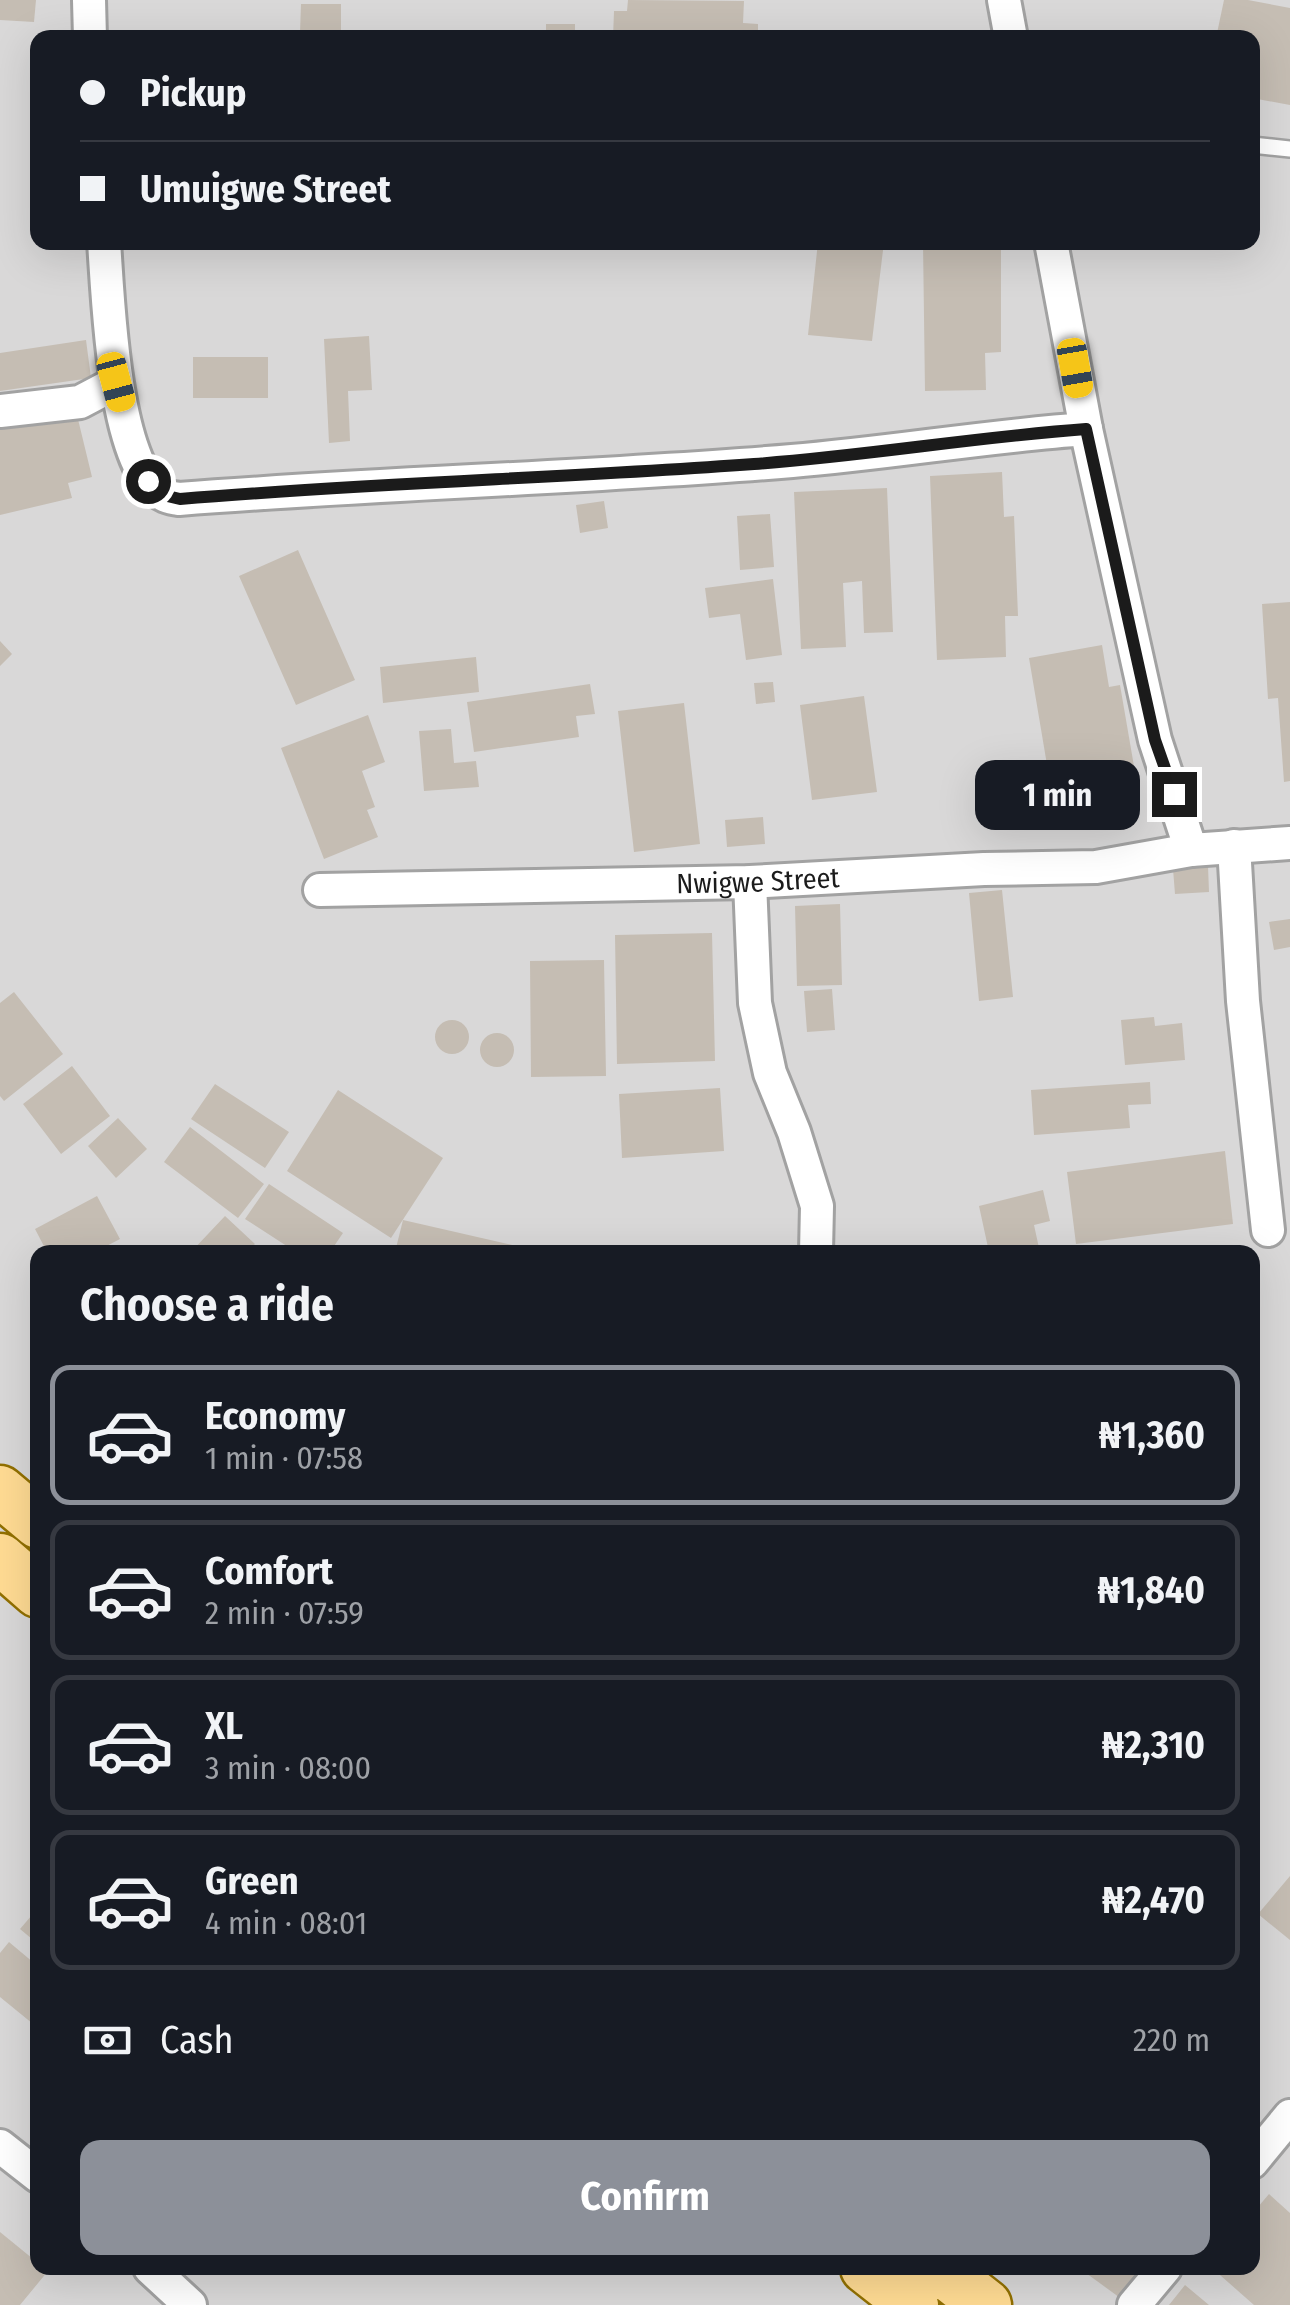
<!DOCTYPE html>
<meta charset="utf-8">
<style>
body{margin:0;font-family:"Fira Sans Condensed",sans-serif;background:#20242c;color:#f1f3f6;height:100vh;display:flex;flex-direction:column;font-size:38px;white-space:nowrap}
*{box-sizing:border-box;margin:0}
p{font-size:32px;color:#9ea1a6}
.icon{flex:none;width:55px;height:55px;fill:none;stroke:currentColor;stroke-width:2;stroke-linecap:round;stroke-linejoin:round}
.map{position:relative;flex:1;overflow:hidden}
.panel{position:absolute;left:30px;top:1245px;width:1230px;height:1030px;display:flex;flex-direction:column;background:#171b24;border-radius:20px;box-shadow:0 10px 40px #0002}
.panel>*{flex:none}
.top-card{position:absolute;left:30px;top:30px;width:1230px;height:220px;border-radius:20px;box-shadow:0 10px 40px #0002;display:grid;align-content:center;height:220px;padding:0 50px;background:#171b24}
.end{position:absolute;width:45px;height:45px;margin:-22px;border:12px solid #1b1b1b;background:#fff;box-shadow:0 0 0 5px #fff}
.from{border-radius:50%}
.bubble{position:absolute;height:70px;border-radius:20px;background:#171b24;box-shadow:0 10px 40px #0002;font-size:32px;font-weight:700;line-height:70px;text-align:center}
.car{position:absolute;width:30px;height:60px;margin:-30px -15px;border-radius:12px;box-shadow:0 0 8px 2px #0007;background:linear-gradient(#f5c518 24%,#345 0 40%,#f5c518 0 76%,#345 0 86%,#f5c518 0)}
.top-card b{display:flex;align-items:center;gap:35px;height:95px;font-size:38px}
.top-card b+b{border-top:2px solid #363941}
.top-card i{width:25px;height:25px;background:#f1f3f6}
ul{padding:0;list-style:none}
li{display:flex;align-items:center;gap:30px;height:140px;margin:0 20px 15px;padding:0 30px;border:5px solid #363941;border-radius:20px}
li div{flex:1}
li b{display:block;font-size:38px}
li em{font-style:normal;font-weight:700}
li.selected{border-color:#8c9099}
li>.icon{width:90px;height:90px;stroke-width:1.5}
h2{padding:0 50px;font-size:45px;line-height:120px}
.pay{display:flex;align-items:center;gap:25px;height:110px;padding:0 50px;font-size:38px}
.pay p{margin-inline-start:auto}
.button{display:flex;gap:20px;margin-top:auto;padding:20px 50px}
.button a{flex:1;height:115px;border-radius:20px;background:#8c9099;color:#fff;font-size:40px;font-weight:700;line-height:115px;text-align:center}
.map>svg:first-child{display:block}
.residential{fill:#d9d8d8;fill-rule:evenodd}
.building{fill:#c5bdb3}
.lines{fill:none;stroke-linecap:round;stroke-linejoin:round}
.lane-casing{stroke:#a2a2a2;stroke-width:20}
.street-casing{stroke:#a2a2a2;stroke-width:38}
.primary-casing{stroke:#927000;stroke-width:55}
.lane{stroke:#fff;stroke-width:15}
.street{stroke:#fff;stroke-width:32}
.primary{stroke:#ffdb93;stroke-width:50}
.route{stroke:#1b1b1b;stroke-width:12}
.labels{text-anchor:middle;dominant-baseline:central;stroke-width:8;stroke-linejoin:round;paint-order:stroke}
.street-label{font-size:28px;fill:#1b1b1b;stroke:#fff}
</style>
<div class="map">
<svg width="1290" height="2305" viewBox="0 0 1290 2305">
<rect width="100%" height="100%" fill="#eeeae0"/>
<path class="residential" d="M0 0H1290V2305H0ZM38 38H1252V242H38ZM38 1252H1252V2268H38Z"/>
<path class="building" d="M0 0H36L34 22 0 20Z
M628 0 744 1 743 23 758 24V38H613L614 11H627Z
M1224 0H1248L1290 8V105L1252 98V38H1216Z
M301 4H341V33H300Z
M546 24H575V38H546Z
M818 242H884L872 341 808 335Z
M923 242H1001V352L985 353 986 390 925 391Z
M369 336 372 390 348 391 350 441 329 443 324 339Z
M86 340 91 378 0 391V353Z
M193 357H268V398H193Z
M76 411 92 477 68 483 72 498 0 515V430Z
M1002 472 1004 517 1014 516 1018 616H1005L1006 657 937 660 930 476Z
M887 488 893 632 864 633 862 581 843 583 846 647 801 649 794 492Z
M604 501 608 528 580 533 576 505Z
M770 514 774 567 740 570 737 516Z
M298 550 355 680 296 705 239 576Z
M773 579 782 655 746 660 740 614 709 618 705 588Z
M1290 602V781L1284 782 1278 698 1268 699 1262 604Z
M0 641 12 654 0 666Z
M1102 645 1109 687 1120 685 1135 772 1126 774 1133 816 1058 830 1029 658Z
M476 657 479 692 383 703 380 667Z
M773 682 775 702 756 704 754 683Z
M590 684 595 714 576 716 579 737 474 752 467 702Z
M864 696 877 792 812 800 800 705Z
M684 703 700 844 634 852 618 711Z
M368 715 385 762 362 771 375 807 367 810 378 837 324 859 281 748Z
M451 729 454 763 476 761 479 787 424 791 419 731Z
M763 817 765 844 727 847 725 820Z
M1208 866 1209 892 1175 894 1173 869Z
M1002 890 1013 997 979 1001 969 893Z
M840 904 842 985 797 986 795 906Z
M1290 919V947L1274 950 1269 922Z
M712 933 715 1061 617 1064 615 935Z
M604 960 606 1076 531 1077 530 961Z
M832 989 835 1030 807 1032 804 991Z
M14 992 63 1054 4 1101 0 1096V1003Z
M1154 1017 1155 1026 1182 1023 1185 1060 1125 1065 1121 1020Z
M435 1037a17 17 0 1 1 34 0a17 17 0 1 1-34 0Z
M480 1050a17 17 0 1 1 34 0a17 17 0 1 1-34 0Z
M72 1066 110 1116 61 1154 23 1104Z
M1150 1082 1151 1104 1128 1105 1130 1128 1034 1135 1031 1090Z
M215 1084 289 1132 265 1168 191 1119Z
M720 1088 724 1151 622 1158 619 1094Z
M338 1090 443 1158 391 1238 287 1171Z
M118 1118 147 1149 116 1178 88 1146Z
M190 1127 264 1184 238 1218 164 1162Z
M1225 1151 1233 1224 1076 1244 1067 1172Z
M269 1184 343 1233 330 1252H296L245 1219Z
M1043 1190 1050 1221 1034 1225 1039 1248 1021 1252H989L979 1206Z
M97 1196 120 1239 95 1252H47L35 1229Z
M225 1216 255 1244 247 1252H191Z
M403 1220 538 1251V1252H395Z
M1290 1876V1940L1258 1914Z
M38 1908V1944L20 1929Z
M9 1942 34 1963 38 1958V2028L0 1997V1953Z
M1269 2194 1290 2213V2305H1254L1212 2268H1252V2214Z
M0 2232 38 2263V2268L48 2271 20 2305H0Z
M1079 2268H1148L1123 2300Z
M1185 2285 1209 2305H1169Z"/>
<g class="lines">
<g class="lane-casing">
<path id="lane" d="M1252 145 1290 149"/>
</g>
<g class="street-casing">
<g id="street">
<path d="M89 0 90 38"/>
<path d="M1004 0 1011 38"/>
<path d="M104 242C108 295 113 470 164 495 169 498 174 498 179 499 383 483 588 478 792 461 890 453 987 436 1086 429"/>
<path d="M1051 242 1086 429 1155 740 1191 850 1290 843"/>
<path d="M0 411 80 402 116 383"/>
<path d="M1234 846 1243 1001 1268 1230"/>
<path d="M750 882 755 1003 770 1073 794 1132 817 1206 816 1252"/>
<path id="s1" d="M320 890 750 882 984 869 1096 867 1191 850"/>
<path d="M0 2146 38 2176"/>
<path d="M1252 2162 1290 2116"/>
<path d="M150 2268 190 2305"/>
<path d="M1134 2305 1165 2268"/>
</g>
</g>
<g class="primary-casing">
<path id="primary" d="M0 1491 38 1523
M0 1559 38 1592
M866 2268 913 2305
M939 2268 986 2305"/>
</g>
<use href="#lane" class="lane"/>
<use href="#street" class="street"/>
<use href="#primary" class="primary"/>
</g>
<g class="lines">
<path class="route" d="M148 481 163 495 180 499C371 483 563 478 754 464 865 456 975 437 1086 429L1155 740 1174 794"/>
</g>
<g class="labels">
<g class="street-label">
<text stroke="none"><textPath href="#s1" startOffset="438">Nwigwe Street</textPath></text>
</g>
</g>
</svg>
<i class="end from" style="left:148px;top:481px"></i>
<i class="end" style="left:1174px;top:794px"></i>
<div class="bubble" style="left:975px;top:760px;width:165px">1 min</div>
<i class="car" style="left:1075px;top:368px;rotate:170deg"></i>
<i class="car" style="left:116px;top:382px;rotate:165deg"></i>
<div class="top-card">
<b><i class="from"></i>Pickup</b>
<b><i></i>Umuigwe Street</b>
</div>
<section class="panel">
<h2>Choose a ride</h2>
<ul>
<li class="selected"><svg class="icon" aria-label="car" viewBox="0 0 24 24"><path d="M5 17H2v-5l4-1 3-4h7l3 4 3 1v5h-3M9 17h6M6 11h13"/><circle cx="7" cy="17" r="2"/><circle cx="17" cy="17" r="2"/></svg><div><b>Economy</b><p>1 min · 07:58</p></div><em>₦1,360</em></li>
<li><svg class="icon" aria-label="car" viewBox="0 0 24 24"><path d="M5 17H2v-5l4-1 3-4h7l3 4 3 1v5h-3M9 17h6M6 11h13"/><circle cx="7" cy="17" r="2"/><circle cx="17" cy="17" r="2"/></svg><div><b>Comfort</b><p>2 min · 07:59</p></div><em>₦1,840</em></li>
<li><svg class="icon" aria-label="car" viewBox="0 0 24 24"><path d="M5 17H2v-5l4-1 3-4h7l3 4 3 1v5h-3M9 17h6M6 11h13"/><circle cx="7" cy="17" r="2"/><circle cx="17" cy="17" r="2"/></svg><div><b>XL</b><p>3 min · 08:00</p></div><em>₦2,310</em></li>
<li><svg class="icon" aria-label="car" viewBox="0 0 24 24"><path d="M5 17H2v-5l4-1 3-4h7l3 4 3 1v5h-3M9 17h6M6 11h13"/><circle cx="7" cy="17" r="2"/><circle cx="17" cy="17" r="2"/></svg><div><b>Green</b><p>4 min · 08:01</p></div><em>₦2,470</em></li>
</ul>
<div class="pay"><svg class="icon" aria-label="cash" viewBox="0 0 24 24"><path d="M3 7h18v10H3z"/><circle cx="12" cy="12" r="2"/></svg>Cash<p>220 m</p></div>
<div class="button"><a>Confirm</a></div>
</section>
</div>
